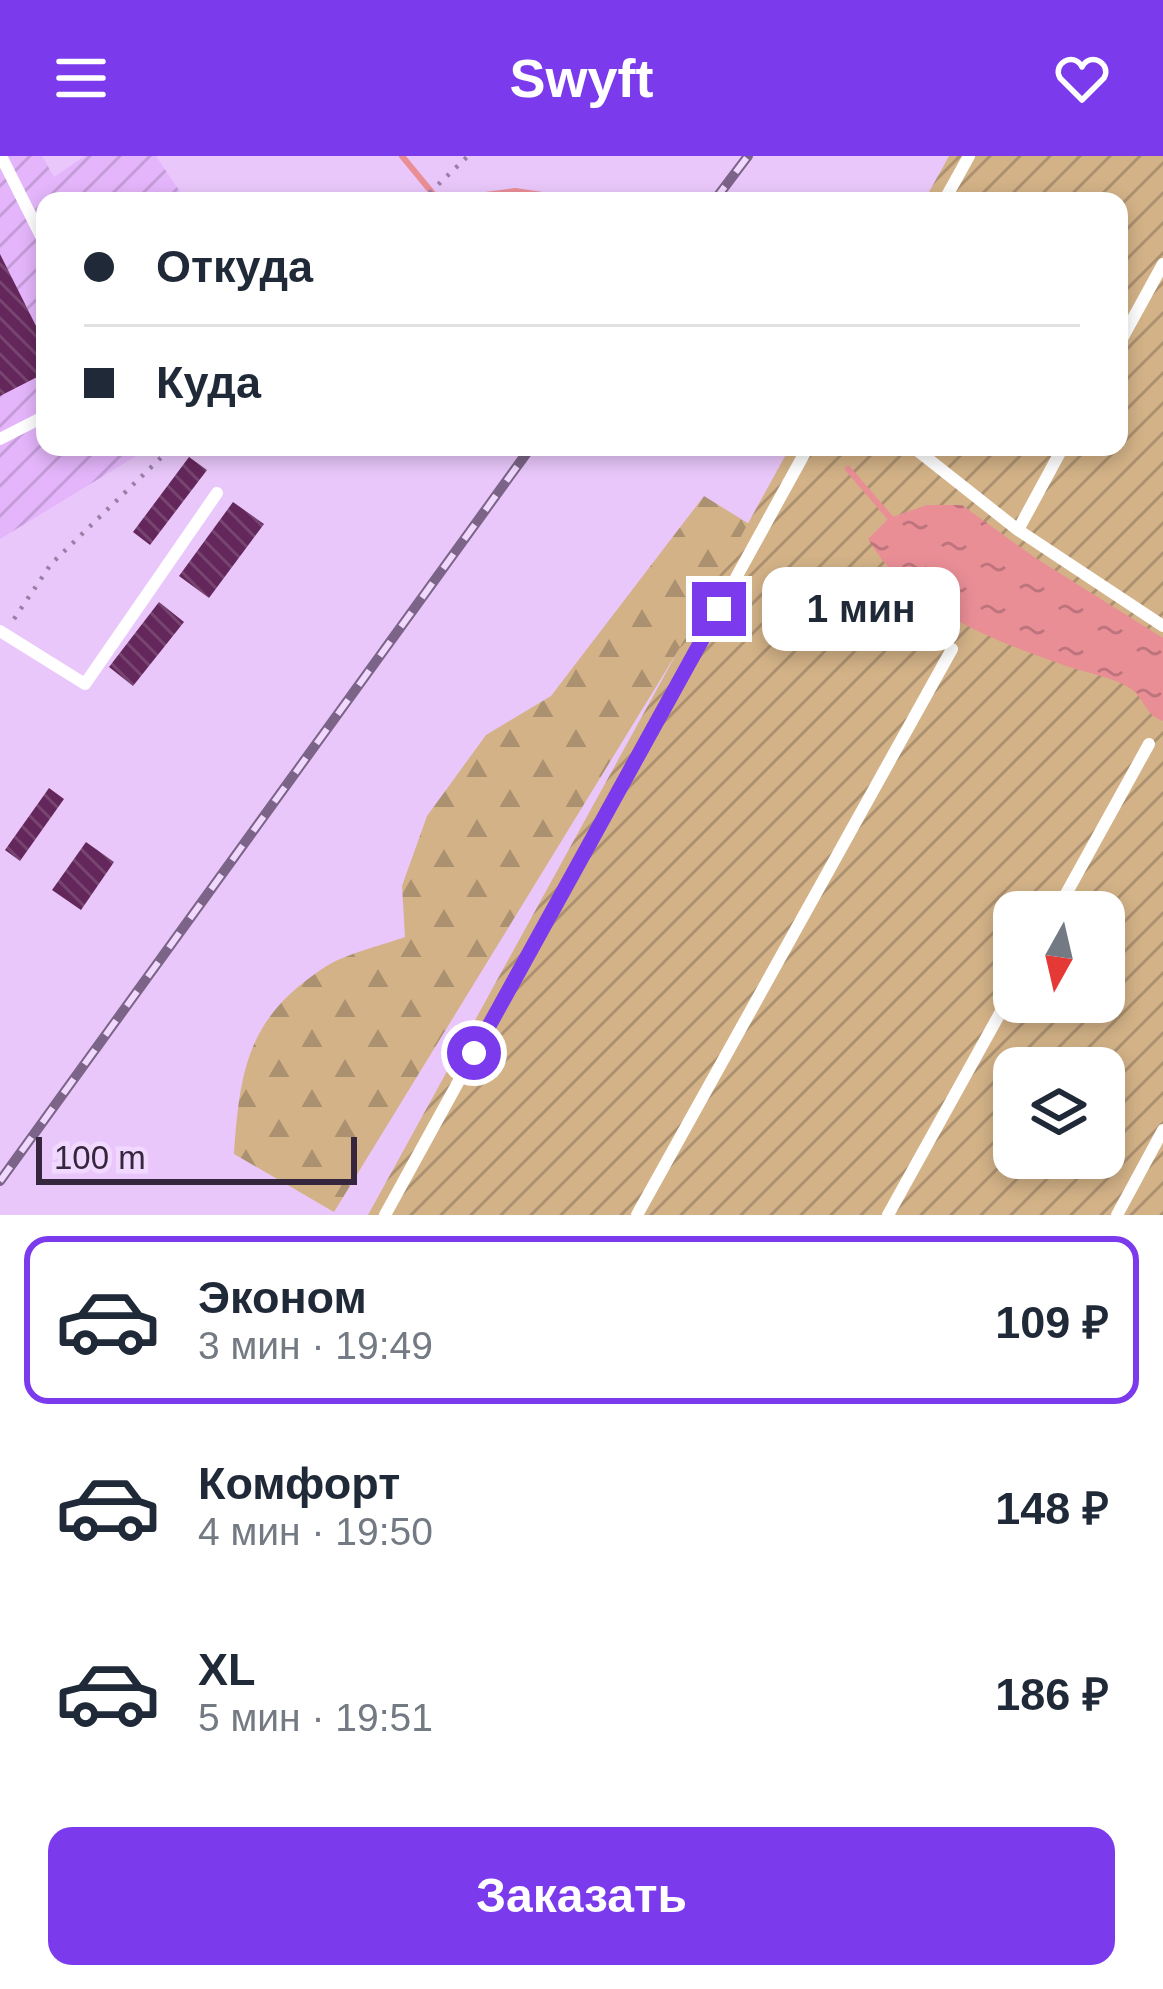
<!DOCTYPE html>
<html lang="ru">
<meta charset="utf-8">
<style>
body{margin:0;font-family:Helvetica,sans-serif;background:#f2f2f3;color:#1f2937;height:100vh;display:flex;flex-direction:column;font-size:45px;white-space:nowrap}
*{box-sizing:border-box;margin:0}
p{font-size:39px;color:#747a83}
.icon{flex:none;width:66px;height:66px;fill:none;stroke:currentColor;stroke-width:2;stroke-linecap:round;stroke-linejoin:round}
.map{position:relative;height:1059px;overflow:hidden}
.sheet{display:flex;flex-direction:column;background:#fff;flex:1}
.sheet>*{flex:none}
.guide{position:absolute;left:36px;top:36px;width:1092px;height:264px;border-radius:24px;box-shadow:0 6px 18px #0003;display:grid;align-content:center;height:264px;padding:0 48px;background:#fff}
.needle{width:78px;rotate:188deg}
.buttons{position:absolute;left:993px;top:735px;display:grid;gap:24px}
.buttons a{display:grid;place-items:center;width:132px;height:132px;border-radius:24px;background:#fff;box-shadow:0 6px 18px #0003;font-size:60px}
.scale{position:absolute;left:36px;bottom:30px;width:321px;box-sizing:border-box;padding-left:12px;border:6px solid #35253d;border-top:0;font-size:33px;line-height:42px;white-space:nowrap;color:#35253d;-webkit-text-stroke:9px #f1d8fe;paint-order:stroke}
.end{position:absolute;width:54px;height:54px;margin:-27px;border:15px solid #7c3aed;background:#fff;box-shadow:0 0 0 6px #fff}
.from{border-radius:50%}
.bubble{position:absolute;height:84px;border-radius:24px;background:#fff;box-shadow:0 6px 18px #0003;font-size:39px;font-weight:800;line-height:84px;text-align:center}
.guide b{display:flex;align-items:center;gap:42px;height:114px;font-size:45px}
.guide b+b{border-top:3px solid #e0e1e3}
.guide i{width:30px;height:30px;background:#1f2937}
ul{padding:21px 0 0;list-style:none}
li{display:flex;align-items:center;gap:36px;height:168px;margin:0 24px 18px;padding:0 24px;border:6px solid transparent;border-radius:24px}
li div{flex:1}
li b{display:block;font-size:45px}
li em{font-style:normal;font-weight:800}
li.on{border-color:#7c3aed}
li>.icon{width:108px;height:108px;stroke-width:1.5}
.action{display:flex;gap:24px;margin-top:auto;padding:24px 48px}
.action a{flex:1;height:138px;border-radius:24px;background:#7c3aed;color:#fff;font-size:48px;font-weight:800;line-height:138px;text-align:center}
header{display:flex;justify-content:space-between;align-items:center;height:156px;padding:0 48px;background:#7c3aed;color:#fff;font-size:54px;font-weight:800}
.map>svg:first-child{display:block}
.industrial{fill:url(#industrial-furrows)}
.forest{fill:url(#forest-firs)}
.garden{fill:url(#garden-furrows);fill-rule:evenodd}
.water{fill:url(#water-ripples)}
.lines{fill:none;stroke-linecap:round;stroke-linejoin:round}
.stream{stroke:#ea8e96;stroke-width:6}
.building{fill:url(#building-back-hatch)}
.path{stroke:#997fa6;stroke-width:4.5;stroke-dasharray:3 9;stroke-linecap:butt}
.service{stroke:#fff;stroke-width:12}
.rail-casing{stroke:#7b6487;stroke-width:10}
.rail{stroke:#f1d8fe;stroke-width:6;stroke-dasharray:18;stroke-linecap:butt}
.route{stroke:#7c3aed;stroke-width:15}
</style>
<header><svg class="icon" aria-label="menu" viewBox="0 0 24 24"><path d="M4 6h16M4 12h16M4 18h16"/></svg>Swyft<svg class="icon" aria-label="heart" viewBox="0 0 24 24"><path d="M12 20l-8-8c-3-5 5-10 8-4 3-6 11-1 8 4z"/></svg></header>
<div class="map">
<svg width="1163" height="1059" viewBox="0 0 1163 1059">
<defs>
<pattern id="industrial-furrows" width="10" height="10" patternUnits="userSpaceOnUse" patternTransform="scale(3)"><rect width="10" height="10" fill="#e4b5fb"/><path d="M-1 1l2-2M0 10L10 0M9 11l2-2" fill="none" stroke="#c49cd8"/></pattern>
<pattern id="forest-firs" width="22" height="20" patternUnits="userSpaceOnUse" patternTransform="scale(3)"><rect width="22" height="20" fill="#d3b287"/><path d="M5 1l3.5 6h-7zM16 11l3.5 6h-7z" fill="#ac9170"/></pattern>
<pattern id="garden-furrows" width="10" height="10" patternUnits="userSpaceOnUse" patternTransform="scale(3)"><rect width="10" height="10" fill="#d3b287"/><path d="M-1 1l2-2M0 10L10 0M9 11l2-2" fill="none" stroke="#ac9170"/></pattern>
<pattern id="water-ripples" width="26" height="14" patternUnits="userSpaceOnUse" patternTransform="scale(3)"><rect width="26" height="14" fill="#ea8e96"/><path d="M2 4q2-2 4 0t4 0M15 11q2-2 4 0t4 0" fill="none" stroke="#be747c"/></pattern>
<pattern id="building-back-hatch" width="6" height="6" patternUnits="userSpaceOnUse" patternTransform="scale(3)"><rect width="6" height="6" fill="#64275b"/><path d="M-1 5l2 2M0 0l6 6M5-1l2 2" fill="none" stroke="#774570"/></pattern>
</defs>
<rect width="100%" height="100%" fill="#e9c7fa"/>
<path class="industrial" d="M0 0H42L54 21 85 0H156L186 45H45V291H151L0 383Z"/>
<path class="forest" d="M704 340 754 371 334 1056 234 998C240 912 248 861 325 811 347 797 380 790 405 781L402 730 427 660 486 579 551 540Z"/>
<path class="garden" d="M949 0H1163V1059H368L790 291H1119V45H924ZM1014 756H1104V846H1014ZM1014 912H1104V1002H1014Z"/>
<path class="water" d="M927 349H962L1034 401 1163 482V565C1145 559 1145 543 1131 533 1116 522 1088 517 1069 511 995 485 909 454 868 383L889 362Z"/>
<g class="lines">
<path class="stream" d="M402 0 439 45 515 35 583 45
M848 313 893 365"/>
</g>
<path class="building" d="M0 98 45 188V217L0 240Z
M189 301 207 314 150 389 133 376Z
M233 346 264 368 209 442 179 420Z
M159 446 184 466 133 530 109 511Z
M49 632 64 643 20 705 5 694Z
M86 686 114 706 81 754 52 734Z"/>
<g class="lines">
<path class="path" d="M421 45 468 0
M14 463 51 408 172 291"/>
<path class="service" d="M1 0 45 88
M944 45 969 0
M1119 188 1163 108
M0 283 45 260
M913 291 1018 374 1163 470
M1018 374 1063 291
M0 475 85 528 217 337
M1056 756 1149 588
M385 1059 808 291
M637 1059 952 493
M888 1059 1014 832
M1117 1059 1163 974"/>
<g class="rail-casing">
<path id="rail" d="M714 45 748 0
M0 1025 531 291"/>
</g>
<use href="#rail" class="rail"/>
</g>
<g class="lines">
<path class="route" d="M474 897 719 453"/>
</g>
</svg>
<div class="buttons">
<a><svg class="needle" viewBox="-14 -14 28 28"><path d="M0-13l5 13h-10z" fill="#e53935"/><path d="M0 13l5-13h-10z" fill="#747a83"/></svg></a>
<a><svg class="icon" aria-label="layers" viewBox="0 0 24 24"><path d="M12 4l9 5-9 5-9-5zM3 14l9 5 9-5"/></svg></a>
</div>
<div class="scale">100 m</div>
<i class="end from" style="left:474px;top:897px"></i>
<i class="end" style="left:719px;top:453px"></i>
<div class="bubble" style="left:762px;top:411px;width:198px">1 мин</div>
<div class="guide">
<b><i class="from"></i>Откуда</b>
<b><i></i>Куда</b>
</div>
</div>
<section class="sheet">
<ul>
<li class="on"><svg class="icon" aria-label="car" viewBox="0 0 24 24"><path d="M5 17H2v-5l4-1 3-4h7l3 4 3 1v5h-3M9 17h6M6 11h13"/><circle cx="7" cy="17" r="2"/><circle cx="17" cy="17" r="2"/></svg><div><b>Эконом</b><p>3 мин · 19:49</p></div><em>109 ₽</em></li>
<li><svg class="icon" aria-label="car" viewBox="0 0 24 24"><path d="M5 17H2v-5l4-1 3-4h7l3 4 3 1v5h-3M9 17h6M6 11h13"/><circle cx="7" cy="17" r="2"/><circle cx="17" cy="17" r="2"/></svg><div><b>Комфорт</b><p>4 мин · 19:50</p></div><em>148 ₽</em></li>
<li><svg class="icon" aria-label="car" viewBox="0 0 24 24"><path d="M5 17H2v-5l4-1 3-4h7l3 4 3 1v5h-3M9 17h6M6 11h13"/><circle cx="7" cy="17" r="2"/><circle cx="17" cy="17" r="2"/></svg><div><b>XL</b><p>5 мин · 19:51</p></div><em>186 ₽</em></li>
</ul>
<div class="action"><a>Заказать</a></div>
</section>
